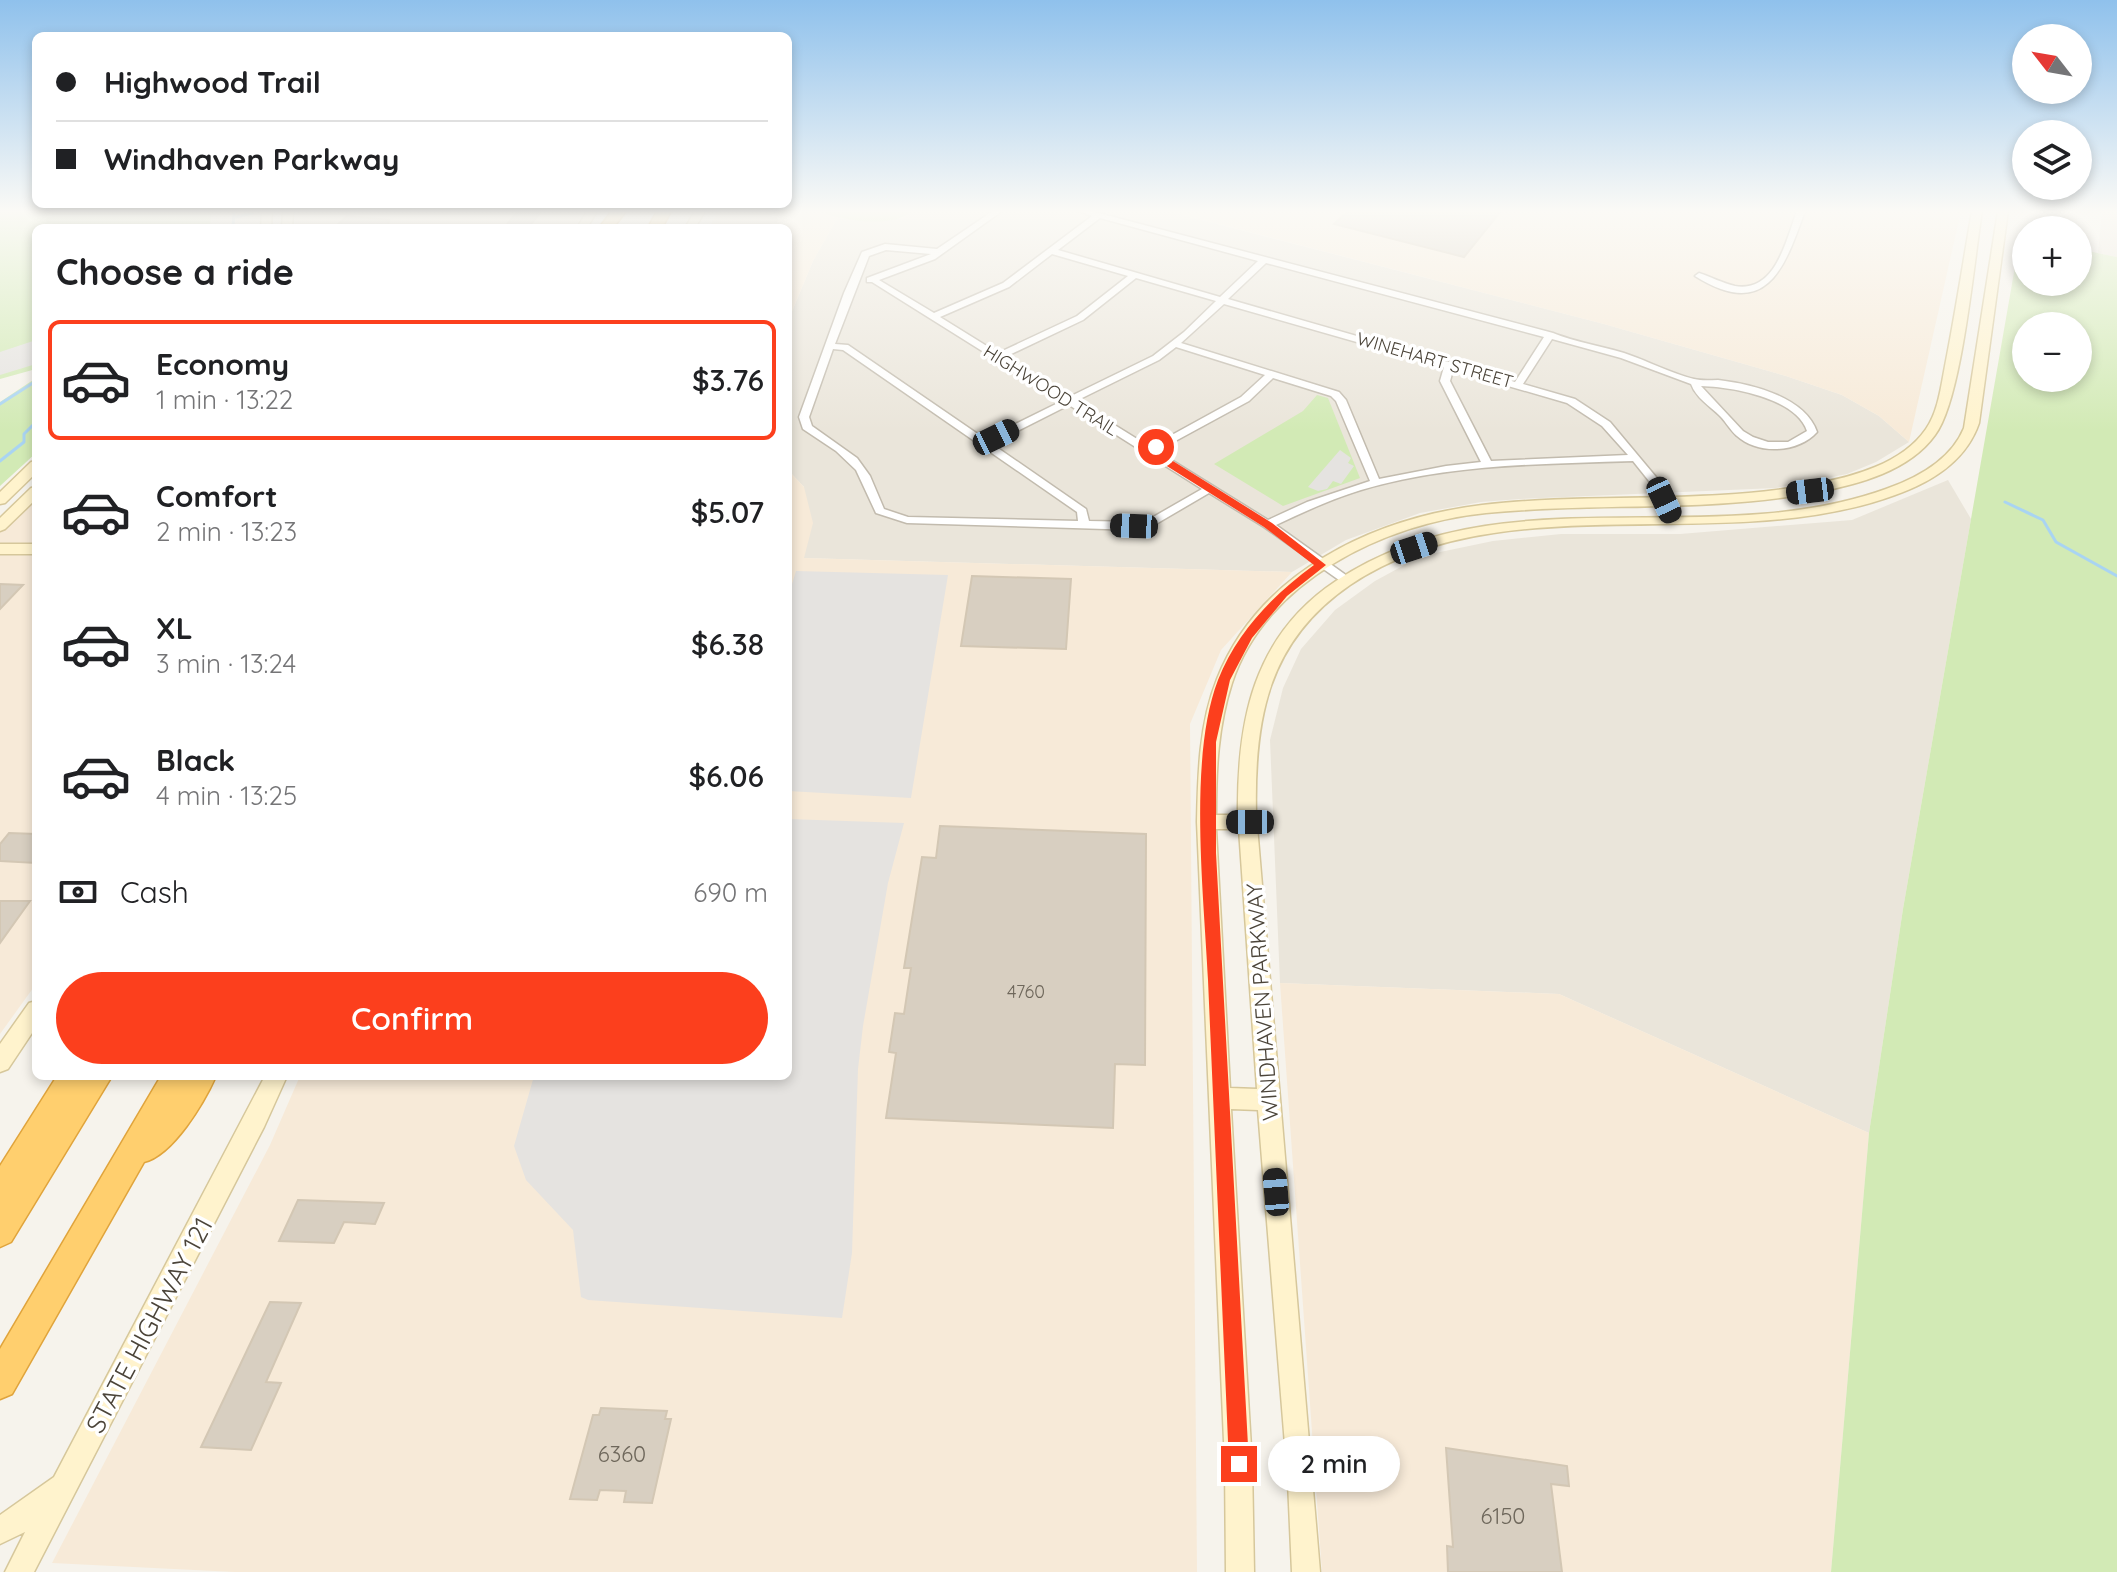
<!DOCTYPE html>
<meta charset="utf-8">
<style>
body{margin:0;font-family:Quicksand,sans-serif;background:#f6f6f6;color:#202124;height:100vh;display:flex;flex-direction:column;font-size:30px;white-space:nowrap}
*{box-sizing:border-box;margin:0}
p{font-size:26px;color:#757577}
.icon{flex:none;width:44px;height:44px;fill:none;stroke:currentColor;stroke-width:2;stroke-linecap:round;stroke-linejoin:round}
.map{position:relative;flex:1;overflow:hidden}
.details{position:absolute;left:32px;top:224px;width:760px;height:856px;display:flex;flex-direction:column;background:#fff;border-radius:12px;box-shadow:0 4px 12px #0003}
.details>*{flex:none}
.top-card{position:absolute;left:32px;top:32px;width:760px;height:176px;border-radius:12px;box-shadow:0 4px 12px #0003;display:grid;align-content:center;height:176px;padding:0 24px;background:#fff}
.needle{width:52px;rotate:301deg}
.tools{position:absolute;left:2012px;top:24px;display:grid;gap:16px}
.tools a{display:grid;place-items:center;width:80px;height:80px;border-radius:50%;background:#fff;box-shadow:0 4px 12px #0003;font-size:40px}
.end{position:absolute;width:36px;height:36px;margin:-18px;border:10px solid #fc3f1d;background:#fff;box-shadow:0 0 0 4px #fff}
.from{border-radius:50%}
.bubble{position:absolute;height:56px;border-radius:28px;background:#fff;box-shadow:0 4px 12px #0003;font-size:26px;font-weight:600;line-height:56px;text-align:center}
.car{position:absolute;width:24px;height:48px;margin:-24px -12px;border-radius:10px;box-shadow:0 0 6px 2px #0007;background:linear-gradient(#222 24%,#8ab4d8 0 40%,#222 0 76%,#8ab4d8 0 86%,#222 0)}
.top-card b{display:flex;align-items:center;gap:28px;height:76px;font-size:30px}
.top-card b+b{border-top:2px solid #e0e0e0}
.top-card i{width:20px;height:20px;background:#202124}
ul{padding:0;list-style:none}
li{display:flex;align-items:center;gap:24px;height:120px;margin:0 16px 12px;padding:0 8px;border:4px solid transparent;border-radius:12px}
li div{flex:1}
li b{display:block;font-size:30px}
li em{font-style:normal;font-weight:600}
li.selected{border-color:#fc3f1d}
li>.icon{width:72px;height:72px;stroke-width:1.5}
h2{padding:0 24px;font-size:36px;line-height:96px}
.pay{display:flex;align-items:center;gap:20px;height:88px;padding:0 24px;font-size:30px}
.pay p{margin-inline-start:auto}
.cta{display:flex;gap:16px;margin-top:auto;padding:16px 24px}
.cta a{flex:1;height:92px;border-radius:48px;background:#fc3f1d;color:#fff;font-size:32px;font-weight:600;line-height:92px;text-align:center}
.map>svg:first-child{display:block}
.residential{fill:#eae5da}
.commercial{fill:#f7ead8}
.green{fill:#d2eab5;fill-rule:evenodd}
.parking{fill:#e5e3e0}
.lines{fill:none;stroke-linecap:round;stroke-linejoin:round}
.stream{stroke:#a9d4f2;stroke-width:3}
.building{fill:#d8cfc1;stroke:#d3c7b4;stroke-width:2}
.street-casing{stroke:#c2bbae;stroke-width:3}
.secondary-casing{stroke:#d6c79b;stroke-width:3}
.highway-casing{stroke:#e0a43c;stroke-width:3}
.street{fill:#fff;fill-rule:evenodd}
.secondary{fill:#fff3cd;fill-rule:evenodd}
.highway{fill:#ffcf6e;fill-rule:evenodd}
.route{fill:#fc3f1d}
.labels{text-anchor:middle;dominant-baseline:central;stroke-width:7;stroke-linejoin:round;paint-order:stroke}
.far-street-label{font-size:18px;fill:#4b4439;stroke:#fff}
.number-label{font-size:18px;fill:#6e675b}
.street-label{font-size:22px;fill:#4b4439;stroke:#fff}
.near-number-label{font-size:22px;fill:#6e675b}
.near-street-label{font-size:26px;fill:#4b4439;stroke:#fff}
</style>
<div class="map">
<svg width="2117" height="1572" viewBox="0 0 2117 1572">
<rect width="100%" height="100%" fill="#f6f3ec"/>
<path class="residential" d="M912 211H1167L1604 324 1786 376 1842 395 1879 416 1909 442 1876 462 1847 474 1776 488 1520 499 1481 502 1420 513 1346 540 1292 572 803 558 804 487 788 470V321L813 261 838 217 888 220 903 218Z
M2102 211H2117V257L2098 253Z
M1948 480 1971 519 1903 909 1869 1133 1559 994 1280 983 1270 740 1283 688 1301 649 1335 610 1375 581 1421 556 1493 541 1561 534H1680L1852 520Z"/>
<path class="commercial" d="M296 211H585L574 228H294Z
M718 211H828L827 214 838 217 813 261 788 321V228H709Z
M1169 211H1961L1909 442 1879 416 1842 395 1786 376 1604 324Z
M788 470 804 487 813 523 804 558 1292 572 1221 650 1190 724 1197 1572H235L52 1563 270 1145 300 1076H788Z
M36 496V984L0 1034V532Z
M1280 983 1559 994 1869 1133 1831 1572H1322Z"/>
<path class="green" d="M0 211H211L210 228H36V369L0 379Z
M828 211H912C894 228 849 221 826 214Z
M2020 238 2026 239V282H2078V249L2117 257V1572H1831L1869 1133 1903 909ZM2026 326H2078V378H2026Z
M36 378V453L0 486V402Z
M1317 395 1328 398 1360 478 1283 506 1214 464 1303 411Z"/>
<path class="parking" d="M36 340V364L0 375V352Z
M1340 450 1351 458 1348 463 1354 466 1341 484 1333 481 1327 489 1318 491 1308 487Z
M796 571 948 575 911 798 788 791V597Z
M788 819 904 823 888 883 863 1026 858 1069 852 1253 842 1318 588 1300 581 1297 573 1230 526 1180 514 1146 534 1076H788Z"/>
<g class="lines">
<path class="stream" d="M236 217 253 213
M233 228 234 211
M0 404 36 381
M0 461 24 442V434L36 422
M2005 502 2043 520 2056 542 2117 576"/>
</g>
<path class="building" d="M1348 211H1501L1464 257 1334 224Z
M516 213H540L528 228H504Z
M347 216 389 220 388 228 335 227Z
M972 576 1071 579 1066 649 961 646Z
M0 584 23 585 0 609Z
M940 826 1146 834 1145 1065 1115 1064 1113 1128 886 1118 896 1053 889 1052 895 1013 904 1014 911 968H904L922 857 936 858Z
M9 833 36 834V863L0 861V844Z
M0 901H30L0 943Z
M298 1200 384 1203 375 1224 344 1222 334 1243 279 1241Z
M270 1302 301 1303 266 1382 281 1383 251 1450 201 1447Z
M601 1408 667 1411 665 1419H671L652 1503 624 1502 626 1491 600 1490 597 1500 570 1499 593 1415H599Z
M1446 1448 1567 1466 1569 1486 1551 1484 1562 1572H1448L1447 1546 1453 1547Z"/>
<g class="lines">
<g class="street-casing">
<path id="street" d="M993 211H1002L935 259 879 280 934 313 1003 283 1092 216 1079 211H1091L1553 333C1575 342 1601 346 1624 353 1648 361 1670 373 1694 379 1702 381 1710 380 1718 380 1752 384 1805 397 1817 432 1798 453 1758 455 1737 436 1730 430 1726 422 1720 416 1710 406 1696 398 1691 384L1621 358 1552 339 1523 384 1575 399 1610 422 1666 489 1680 520 1678 522H1670L1657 491 1633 461C1542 464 1449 464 1361 490 1331 499 1304 512 1276 525L1350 578 1352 581 1346 585 1264 527 1209 493 1156 524 1138 530 907 523 876 513 856 470 836 451 803 429 799 417 844 293 862 252 885 244 937 249ZM1100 218 1258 261 1220 297 1058 250ZM886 250 931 254 867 278V282H872L1062 401 985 439 848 345 835 344 869 256ZM1052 254 1128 276 1077 316 998 353 940 317 1009 287ZM1266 263 1544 337 1515 382 1455 364 1453 362H1447L1228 299ZM1136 278 1216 301 1184 332 1153 356 1069 397 1005 357 1083 320ZM1224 304 1444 367 1440 381 1481 462 1446 466 1379 479 1346 400 1339 392 1181 343ZM1176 347 1265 375 1241 397 1150 447 1076 401 1159 360ZM833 349 843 350 1077 512 1078 521 908 517 884 509 870 476 857 458 812 426 809 417ZM1453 370 1567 403 1602 426 1628 455 1491 461 1450 381ZM1273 378 1331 396 1336 401 1370 481 1307 502 1268 520 1157 451 1249 401ZM1701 386C1732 387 1796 398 1807 431L1788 442H1768L1753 437 1743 431ZM1069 405 1202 489 1148 520 1138 522 1089 521 1086 509 992 444Z
M1797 211H1805C1784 269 1767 321 1695 276L1699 273C1711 277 1722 283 1735 286 1776 293 1786 240 1797 211Z"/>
</g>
<g class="secondary-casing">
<path id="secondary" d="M262 211H272L271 228H261Z
M283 211H293L292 228H282Z
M587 211H597L587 228H577Z
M695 211H705L695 228H685Z
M1972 211H1982C1974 260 1962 400 1935 435 1909 471 1859 484 1818 492 1708 513 1596 502 1486 513 1385 523 1265 581 1232 683 1218 726 1216 770 1216 815H1238C1237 721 1253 636 1336 581 1500 471 1709 553 1886 489 1917 478 1951 460 1964 428L1998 211H2008L1979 423C1966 461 1932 482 1895 495 1724 558 1504 481 1350 585 1267 642 1254 720 1256 814L1320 1572H1292L1288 1482 1258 1110 1231 1109 1252 1464 1254 1572H1226L1225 1464 1197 822C1198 774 1199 724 1217 679 1259 572 1374 518 1482 505 1592 492 1705 505 1814 484 1852 477 1902 464 1926 429 1938 412 1941 387 1945 366 1955 315 1963 263 1972 211ZM1216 829H1239L1257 1089 1230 1088Z
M36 461V473L5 503 0 504V492L31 462Z
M36 487V499L5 529 0 531V518L31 488Z
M0 544H36V554H0Z
M36 1001V1027L8 1069 0 1072V1044L29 1003Z
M265 1076H287L264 1127 34 1572H5L25 1532 0 1544V1515L54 1477Z"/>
</g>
<g class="highway-casing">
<path id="highway" d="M612 211H626L613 228H599Z
M657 211H671L662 228H648Z
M57 1076H112L11 1242 0 1247V1166Z
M161 1076H216C204 1103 173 1155 144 1162L12 1394 0 1399V1349Z"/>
</g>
<use href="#street" class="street"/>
<use href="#secondary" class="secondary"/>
<use href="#highway" class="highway"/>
</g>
<linearGradient id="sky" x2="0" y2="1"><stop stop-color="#8fc1ec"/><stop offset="0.49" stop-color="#fbfaf6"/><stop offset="1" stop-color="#fbfaf6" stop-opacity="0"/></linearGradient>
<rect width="2117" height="431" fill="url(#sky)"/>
<path class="route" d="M1152 445H1159L1157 451 1272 523 1326 565 1287 596 1252 638 1230 680 1216 742V853L1249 1464 1246 1471 1239 1474 1232 1471 1229 1464C1222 1303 1215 1142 1208 980 1204 896 1188 758 1218 680 1237 632 1273 595 1314 565L1264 527 1146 453V449Z"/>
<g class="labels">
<g class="far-street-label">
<text transform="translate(1435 360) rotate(16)">WINEHART STREET</text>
<text transform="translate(1051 390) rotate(32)">HIGHWOOD TRAIL</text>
</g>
<g class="number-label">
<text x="1026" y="991">4760</text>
</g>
<g class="street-label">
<text transform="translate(1262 1002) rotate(-94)">WINDHAVEN PARKWAY</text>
</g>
<g class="near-number-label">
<text x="622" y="1454">6360</text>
<text x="1503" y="1516">6150</text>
</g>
<g class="near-street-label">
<text transform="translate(149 1325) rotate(-62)">STATE HIGHWAY 121</text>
</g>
</g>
</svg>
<div class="tools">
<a><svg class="needle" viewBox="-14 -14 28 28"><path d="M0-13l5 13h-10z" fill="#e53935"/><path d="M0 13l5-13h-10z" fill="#757577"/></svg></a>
<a><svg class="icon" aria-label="layers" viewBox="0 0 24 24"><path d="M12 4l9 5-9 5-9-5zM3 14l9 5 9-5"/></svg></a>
<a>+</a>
<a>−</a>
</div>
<i class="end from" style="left:1156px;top:447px"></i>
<i class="end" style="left:1239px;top:1464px"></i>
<div class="bubble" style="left:1268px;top:1436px;width:132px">2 min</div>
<i class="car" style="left:996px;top:437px;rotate:64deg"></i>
<i class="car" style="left:1810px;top:491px;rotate:263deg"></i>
<i class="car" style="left:1664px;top:500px;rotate:155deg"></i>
<i class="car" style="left:1134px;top:526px;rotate:272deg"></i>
<i class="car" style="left:1414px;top:548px;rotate:72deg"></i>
<i class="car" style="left:1250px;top:822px;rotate:270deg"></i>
<i class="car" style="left:1276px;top:1192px;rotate:355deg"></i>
<div class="top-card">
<b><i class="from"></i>Highwood Trail</b>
<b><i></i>Windhaven Parkway</b>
</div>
<section class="details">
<h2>Choose a ride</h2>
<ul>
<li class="selected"><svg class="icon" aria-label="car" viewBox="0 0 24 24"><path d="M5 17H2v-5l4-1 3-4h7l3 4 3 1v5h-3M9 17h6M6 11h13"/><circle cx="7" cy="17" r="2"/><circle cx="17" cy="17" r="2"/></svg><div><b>Economy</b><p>1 min · 13:22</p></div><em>$3.76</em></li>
<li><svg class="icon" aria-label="car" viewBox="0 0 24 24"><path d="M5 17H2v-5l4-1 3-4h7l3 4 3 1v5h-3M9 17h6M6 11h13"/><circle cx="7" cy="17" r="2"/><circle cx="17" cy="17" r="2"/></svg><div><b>Comfort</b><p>2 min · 13:23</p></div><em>$5.07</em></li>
<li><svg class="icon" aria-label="car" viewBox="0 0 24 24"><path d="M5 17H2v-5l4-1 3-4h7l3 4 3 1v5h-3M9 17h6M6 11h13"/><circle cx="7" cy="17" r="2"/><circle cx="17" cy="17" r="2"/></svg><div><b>XL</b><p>3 min · 13:24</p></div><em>$6.38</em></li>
<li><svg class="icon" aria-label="car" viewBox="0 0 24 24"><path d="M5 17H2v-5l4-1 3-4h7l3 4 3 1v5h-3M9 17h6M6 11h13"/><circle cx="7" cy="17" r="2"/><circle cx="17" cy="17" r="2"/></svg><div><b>Black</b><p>4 min · 13:25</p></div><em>$6.06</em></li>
</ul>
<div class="pay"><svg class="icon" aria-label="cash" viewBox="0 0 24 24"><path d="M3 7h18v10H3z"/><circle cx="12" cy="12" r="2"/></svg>Cash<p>690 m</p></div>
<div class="cta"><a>Confirm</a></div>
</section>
</div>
